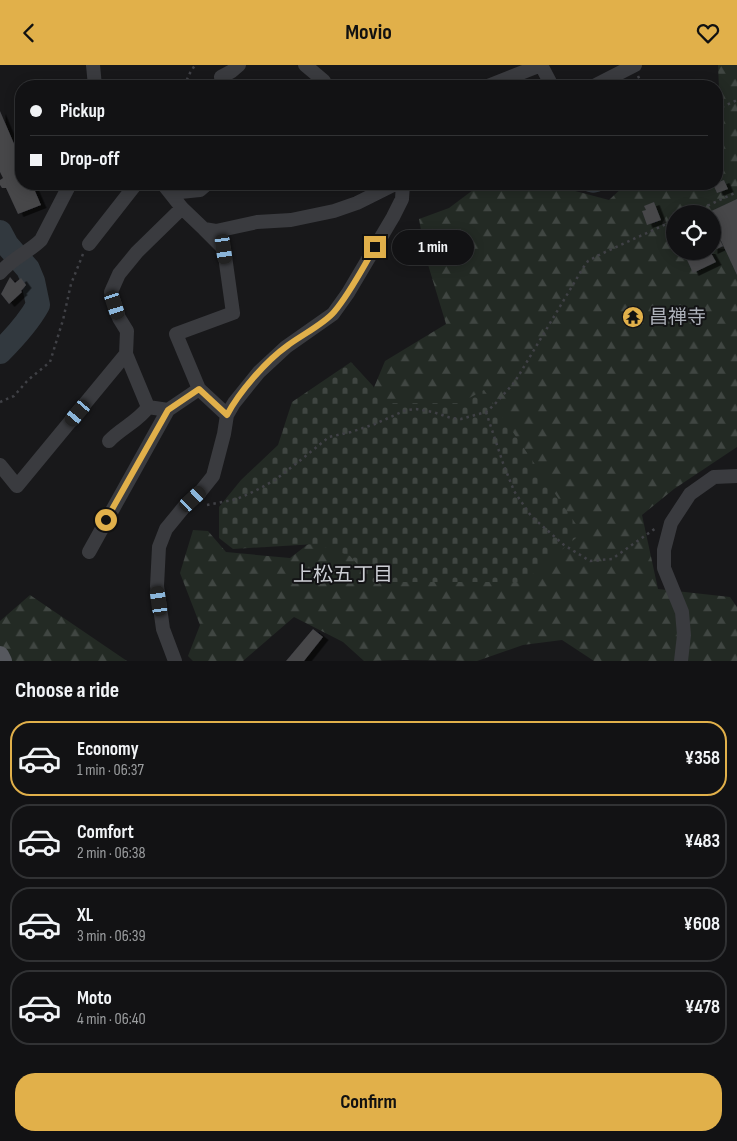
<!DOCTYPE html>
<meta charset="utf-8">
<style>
body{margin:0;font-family:"Sofia Sans Condensed","Noto Sans JP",sans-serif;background:#1b1b1d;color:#f1f3f6;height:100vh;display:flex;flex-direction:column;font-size:19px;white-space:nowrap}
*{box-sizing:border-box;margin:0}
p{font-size:16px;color:#9c9ea0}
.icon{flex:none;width:28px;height:28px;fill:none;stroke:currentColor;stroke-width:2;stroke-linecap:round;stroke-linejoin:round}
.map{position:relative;height:596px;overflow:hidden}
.panel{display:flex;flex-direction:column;background:#121214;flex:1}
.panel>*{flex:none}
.top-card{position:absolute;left:15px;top:15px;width:708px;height:110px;border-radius:20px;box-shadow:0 2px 12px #0003,0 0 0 1px #313234;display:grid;align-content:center;height:110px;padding:0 15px;background:#121214}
.controls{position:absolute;left:666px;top:140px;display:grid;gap:10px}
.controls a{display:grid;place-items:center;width:55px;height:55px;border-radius:50%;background:#121214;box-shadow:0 2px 12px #0003,0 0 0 1px #313234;font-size:25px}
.end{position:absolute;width:22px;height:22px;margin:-11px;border:6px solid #e1b04a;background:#111;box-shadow:0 0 0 2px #111}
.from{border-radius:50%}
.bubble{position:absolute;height:35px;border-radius:18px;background:#121214;box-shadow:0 2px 12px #0003,0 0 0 1px #313234;font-size:16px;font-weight:700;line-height:35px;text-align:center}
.car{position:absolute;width:15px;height:30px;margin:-15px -8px;border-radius:6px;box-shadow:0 0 4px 1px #0007;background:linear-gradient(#222 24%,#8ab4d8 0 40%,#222 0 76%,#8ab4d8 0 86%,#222 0)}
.top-card b{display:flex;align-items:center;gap:18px;height:48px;font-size:19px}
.top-card b+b{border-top:1px solid #313234}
.top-card i{width:12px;height:12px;background:#f1f3f6}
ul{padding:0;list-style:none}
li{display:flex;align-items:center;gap:15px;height:75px;margin:0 10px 8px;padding:0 5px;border:2px solid #313234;border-radius:20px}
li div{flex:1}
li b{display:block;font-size:19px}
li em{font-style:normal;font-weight:700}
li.on{border-color:#e1b04a}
li>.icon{width:45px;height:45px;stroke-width:1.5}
h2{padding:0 15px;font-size:22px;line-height:60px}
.button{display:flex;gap:10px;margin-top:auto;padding:10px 15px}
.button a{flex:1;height:58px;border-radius:20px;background:#e1b04a;color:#111;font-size:20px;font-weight:700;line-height:58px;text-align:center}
header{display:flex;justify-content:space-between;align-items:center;height:65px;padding:0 15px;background:#e1b04a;color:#111;font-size:22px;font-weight:700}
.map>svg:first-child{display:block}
.forest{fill:url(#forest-firs);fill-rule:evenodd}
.cemetery{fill:url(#cemetery-stones)}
.water{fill:url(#water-waves)}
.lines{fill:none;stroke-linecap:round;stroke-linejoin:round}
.river{stroke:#32393f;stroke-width:24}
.building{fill:#46464a;filter:url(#shadow)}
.path{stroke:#404146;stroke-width:2.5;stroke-dasharray:2.5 4;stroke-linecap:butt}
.minor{stroke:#3a3b3f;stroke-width:14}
.major{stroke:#56585e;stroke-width:18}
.route{stroke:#e1b04a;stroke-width:6}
.labels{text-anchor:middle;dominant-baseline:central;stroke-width:4;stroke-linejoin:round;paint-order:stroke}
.poi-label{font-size:19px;fill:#acb0b9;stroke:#131315;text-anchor:start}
.neighbourhood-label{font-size:20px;fill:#cdcfd5;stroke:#131315}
</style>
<header><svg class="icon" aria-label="back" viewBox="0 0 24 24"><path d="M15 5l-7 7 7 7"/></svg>Movio<svg class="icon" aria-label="heart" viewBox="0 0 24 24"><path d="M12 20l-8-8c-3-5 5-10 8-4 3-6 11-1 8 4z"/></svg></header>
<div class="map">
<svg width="737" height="596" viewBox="0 0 737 596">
<defs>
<pattern id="forest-firs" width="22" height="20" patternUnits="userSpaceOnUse" patternTransform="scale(1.25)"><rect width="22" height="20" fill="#232a24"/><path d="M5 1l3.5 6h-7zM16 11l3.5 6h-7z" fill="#404642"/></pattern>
<pattern id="cemetery-stones" width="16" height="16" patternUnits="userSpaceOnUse" patternTransform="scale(1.25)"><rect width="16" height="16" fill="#232a24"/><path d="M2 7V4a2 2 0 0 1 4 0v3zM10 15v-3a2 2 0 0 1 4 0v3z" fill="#404642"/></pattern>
<pattern id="water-waves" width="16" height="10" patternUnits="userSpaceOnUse" patternTransform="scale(1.25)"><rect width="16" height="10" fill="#32393f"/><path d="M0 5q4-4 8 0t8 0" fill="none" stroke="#4d5359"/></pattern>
<filter id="shadow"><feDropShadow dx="5.5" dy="3" stdDeviation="0" flood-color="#0009"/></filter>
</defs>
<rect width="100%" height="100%" fill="#18181a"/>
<path class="forest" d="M718 0H737V382L674 424 642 450 658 524 730 532 737 542V596H594L562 575 523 580 477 596 404 595 364 596 343 577 294 552 243 596H193L188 591 200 560 180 508 193 465 208 466 226 487 290 493 316 473 337 411 385 296 446 259 426 193 419 154 449 143 481 119H549L609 135 626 119H716V25L719 24ZM675 149H712V186H675Z
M30 530 127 596H0V556Z"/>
<path class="cemetery" d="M351 297 373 321 382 338H460L484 325 582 468 523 517H373L350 491 316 479 233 484 219 473V442L241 415 278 380 292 337Z"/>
<path class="water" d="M576 119H611C598 130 589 131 576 119Z"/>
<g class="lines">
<path class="river" d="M0 167 7 180 28 204 33 216 38 240C28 258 15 272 0 287"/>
</g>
<path class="building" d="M0 46 21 95V119H32L41 140 18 149 6 123H2L0 120V115L3 113 0 107Z
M724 115 728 124 717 128 713 119Z
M737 134V210L717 167 716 168 723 181 712 186V173L715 172 714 169H712V149H705Z
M654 137 661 155 647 160 642 146 646 145 644 141Z
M683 186H710L716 197 693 208Z
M10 212 15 218 21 213 26 220 21 226 22 227 9 239 1 229Z
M313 564 323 572 304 596H286Z"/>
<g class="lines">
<path class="path" d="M638 11 643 21
M184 21 190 8 195 0
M716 45 737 35
M690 149 737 127
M0 337 14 331 28 315 50 297 63 255 71 219 83 189
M486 347 503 398 514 426 531 451 564 480 590 496 612 494 656 463
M207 440 237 434 255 426 275 415 297 398 329 372 351 367 375 359 406 345 416 344 433 347 451 353 461 354 486 347 494 340 513 319 519 310 583 203 588 196 601 189 675 155"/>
<path class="minor" d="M93 0 95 21
M305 0 324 16V21
M541 0 552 21
M221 12 232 6 239 0
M488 21 541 0
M594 21 635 0
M163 119 182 143 204 164 216 166 257 157 291 155 334 146 357 138 395 119
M170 128 200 125 207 119
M89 179 136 119
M0 208C11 194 29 187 41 175L70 119
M199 324 176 269 233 248 224 184 204 164
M168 345 148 342 126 289 127 266 119 253 111 227 119 209 137 187 182 143
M109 376C120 364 140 355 148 342
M0 400 17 421 126 289
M89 487 168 345 199 324 227 350
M175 596 163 564 157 521 159 482 166 464 184 442 201 426 213 411 224 369 227 350 234 338 259 307 286 282 333 249 348 228 393 152 402 134 403 119
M681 596 684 570 682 547 664 503V485L671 458 690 429 714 412 737 411"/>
<path class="major" d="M0 590 3 596"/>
</g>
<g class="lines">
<path class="route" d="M106 455 168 345 199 324 227 350C239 327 266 296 287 281 300 271 324 259 334 247 350 228 362 204 375 182"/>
</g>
<defs>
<g id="temple-disc" transform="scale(1.125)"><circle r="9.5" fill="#e1b04a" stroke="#131315"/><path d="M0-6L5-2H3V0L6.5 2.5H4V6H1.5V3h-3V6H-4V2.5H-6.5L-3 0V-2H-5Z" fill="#111"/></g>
</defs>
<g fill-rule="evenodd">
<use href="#temple-disc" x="633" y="252"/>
</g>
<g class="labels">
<g class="poi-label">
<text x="649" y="252">昌禅寺</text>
</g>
<g class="neighbourhood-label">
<text x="343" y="510">上松五丁目</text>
</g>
</g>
</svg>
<div class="controls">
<a><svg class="icon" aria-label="locate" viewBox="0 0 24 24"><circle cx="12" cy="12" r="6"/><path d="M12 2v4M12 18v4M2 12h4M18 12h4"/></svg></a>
</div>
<i class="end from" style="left:106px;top:455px"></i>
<i class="end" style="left:375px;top:182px"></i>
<div class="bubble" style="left:392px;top:165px;width:82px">1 min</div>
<i class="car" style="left:224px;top:184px;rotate:172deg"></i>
<i class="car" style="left:115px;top:240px;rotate:162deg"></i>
<i class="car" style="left:78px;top:348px;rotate:220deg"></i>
<i class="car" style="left:193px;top:434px;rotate:47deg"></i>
<i class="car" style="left:159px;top:536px;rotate:352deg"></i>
<div class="top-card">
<b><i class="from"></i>Pickup</b>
<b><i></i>Drop-off</b>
</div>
</div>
<section class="panel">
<h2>Choose a ride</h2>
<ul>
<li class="on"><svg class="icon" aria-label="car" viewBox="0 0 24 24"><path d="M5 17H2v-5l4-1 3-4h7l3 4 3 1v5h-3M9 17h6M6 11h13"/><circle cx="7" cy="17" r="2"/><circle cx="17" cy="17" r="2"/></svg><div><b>Economy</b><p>1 min · 06:37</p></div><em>¥358</em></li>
<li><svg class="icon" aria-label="car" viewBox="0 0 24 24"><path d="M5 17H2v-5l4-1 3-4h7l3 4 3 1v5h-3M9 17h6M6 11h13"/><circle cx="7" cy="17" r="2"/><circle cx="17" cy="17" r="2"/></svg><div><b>Comfort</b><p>2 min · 06:38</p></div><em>¥483</em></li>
<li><svg class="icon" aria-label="car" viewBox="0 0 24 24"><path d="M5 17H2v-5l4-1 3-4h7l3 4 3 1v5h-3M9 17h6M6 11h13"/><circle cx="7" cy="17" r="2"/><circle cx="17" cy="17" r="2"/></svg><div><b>XL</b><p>3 min · 06:39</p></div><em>¥608</em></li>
<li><svg class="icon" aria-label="car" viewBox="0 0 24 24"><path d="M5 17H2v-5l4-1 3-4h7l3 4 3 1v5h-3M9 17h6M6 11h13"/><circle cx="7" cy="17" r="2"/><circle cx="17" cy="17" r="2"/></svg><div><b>Moto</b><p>4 min · 06:40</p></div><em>¥478</em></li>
</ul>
<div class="button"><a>Confirm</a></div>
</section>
